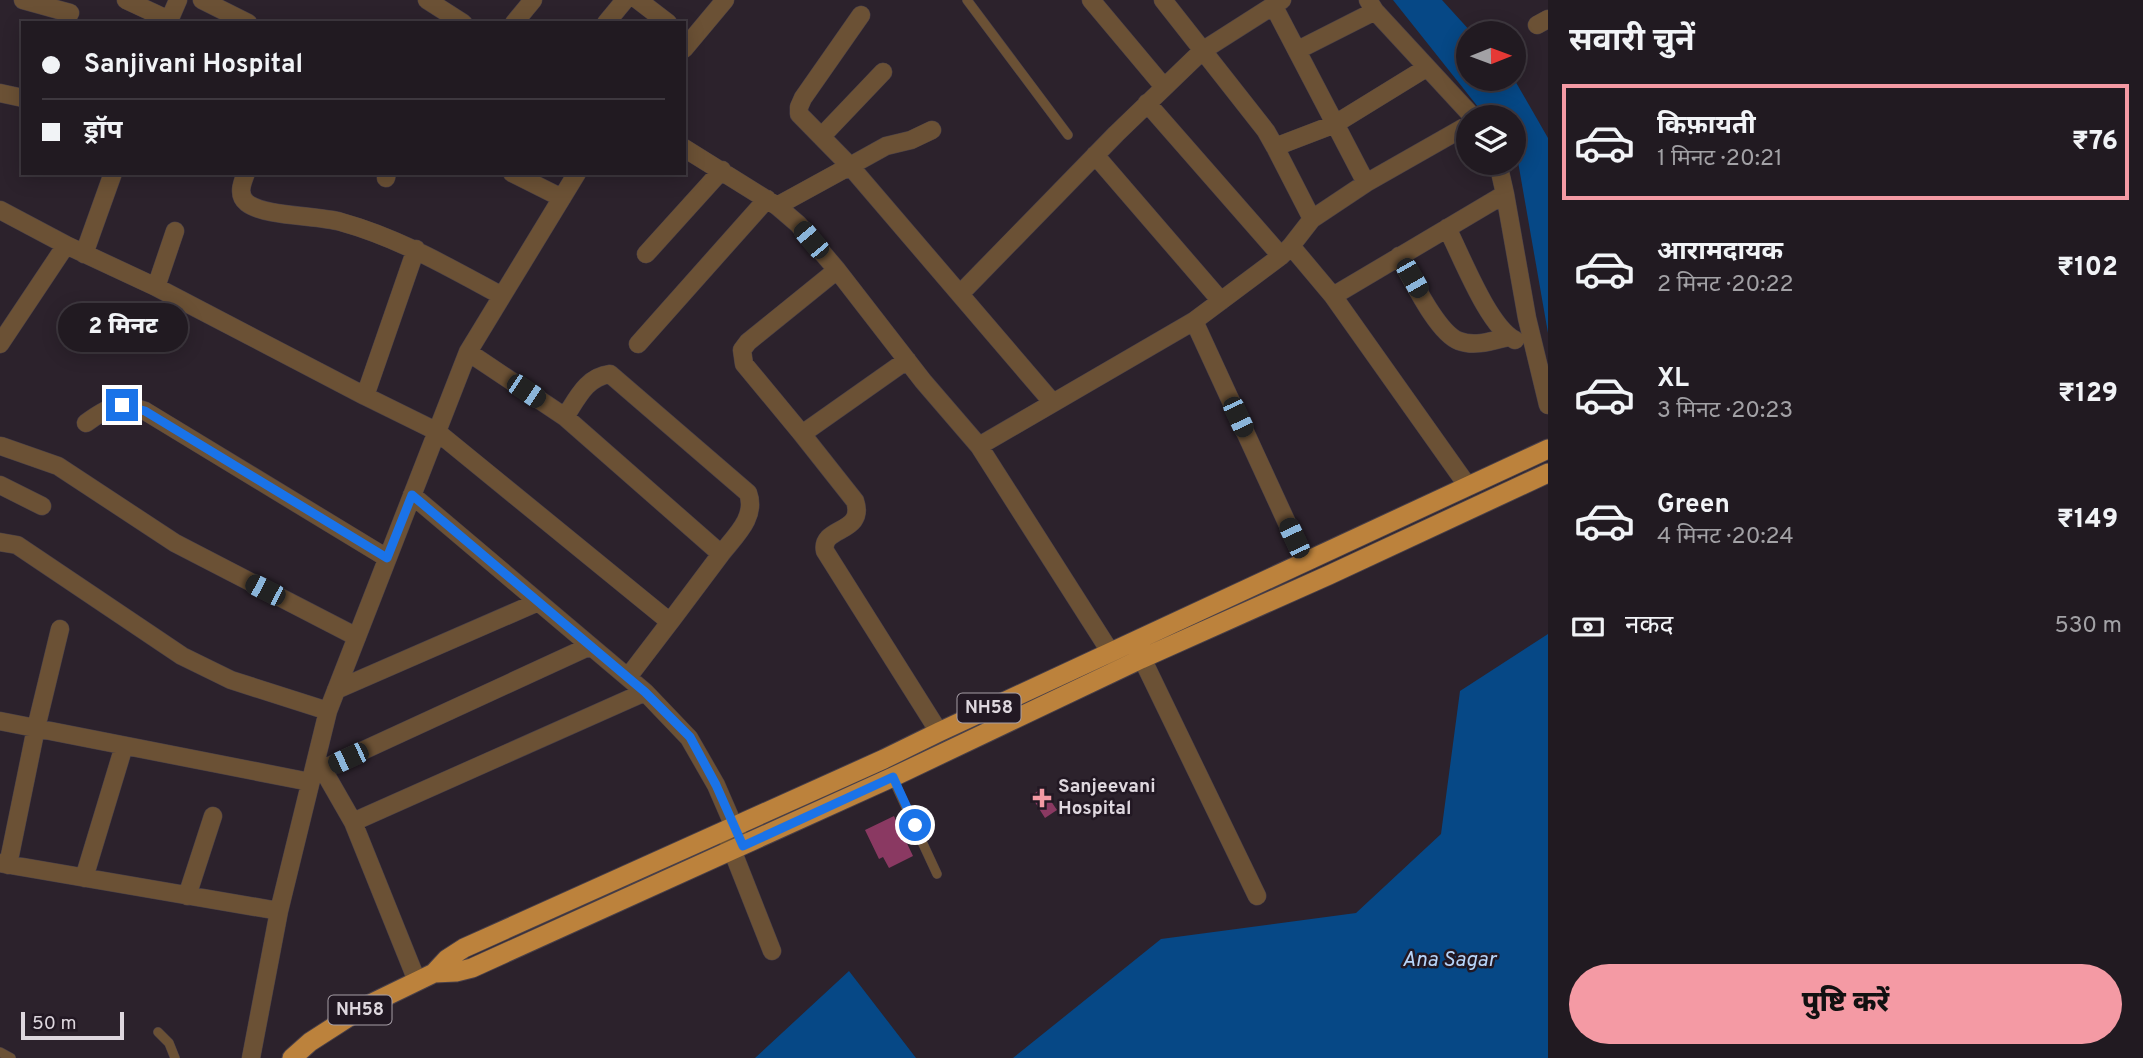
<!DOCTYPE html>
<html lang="hi">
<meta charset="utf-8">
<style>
body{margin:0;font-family:Overpass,"Noto Sans Devanagari",sans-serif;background:#2d272e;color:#f1f3f6;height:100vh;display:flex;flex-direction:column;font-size:26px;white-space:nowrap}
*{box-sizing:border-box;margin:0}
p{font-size:23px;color:#a2a1a5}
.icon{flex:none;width:38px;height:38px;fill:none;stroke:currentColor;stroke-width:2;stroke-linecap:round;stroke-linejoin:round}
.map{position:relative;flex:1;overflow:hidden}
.panel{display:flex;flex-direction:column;background:#211a21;width:595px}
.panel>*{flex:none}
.guide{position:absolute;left:21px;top:21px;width:665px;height:154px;border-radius:0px;box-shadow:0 4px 18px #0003,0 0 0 2px #3e383f;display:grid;align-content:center;height:154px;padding:0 21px;background:#211a21}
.needle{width:46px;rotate:89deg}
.tools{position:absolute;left:1456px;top:21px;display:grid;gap:14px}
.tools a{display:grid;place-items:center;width:70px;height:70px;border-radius:50%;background:#211a21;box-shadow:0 4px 18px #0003,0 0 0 2px #3e383f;font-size:35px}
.scale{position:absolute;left:21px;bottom:18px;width:103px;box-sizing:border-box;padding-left:7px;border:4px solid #ded7de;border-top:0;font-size:19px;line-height:24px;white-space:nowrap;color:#ded7de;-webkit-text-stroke:5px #221823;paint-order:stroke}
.end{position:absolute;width:32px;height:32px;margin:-16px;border:9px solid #1a73e8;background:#fff;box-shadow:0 0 0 4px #fff}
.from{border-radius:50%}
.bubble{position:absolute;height:49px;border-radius:24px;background:#211a21;box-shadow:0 4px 18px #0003,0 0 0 2px #3e383f;font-size:23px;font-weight:800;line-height:49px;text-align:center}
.car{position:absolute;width:21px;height:42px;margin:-21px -10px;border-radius:9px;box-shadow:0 0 5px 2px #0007;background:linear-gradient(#222 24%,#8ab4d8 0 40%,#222 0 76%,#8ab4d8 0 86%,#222 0)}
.guide b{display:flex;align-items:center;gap:24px;height:66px;font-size:26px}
.guide b+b{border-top:2px solid #3e383f}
.guide i{width:18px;height:18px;background:#f1f3f6}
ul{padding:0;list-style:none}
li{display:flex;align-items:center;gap:21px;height:116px;margin:0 14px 10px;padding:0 7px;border:4px solid transparent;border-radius:0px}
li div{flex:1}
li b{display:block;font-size:26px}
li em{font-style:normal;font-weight:800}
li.current{border-color:#f49aa4}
li>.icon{width:63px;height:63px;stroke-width:1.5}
h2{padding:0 21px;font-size:32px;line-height:84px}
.pay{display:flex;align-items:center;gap:18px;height:77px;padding:0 21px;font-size:26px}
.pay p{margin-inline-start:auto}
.button{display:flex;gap:14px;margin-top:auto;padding:14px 21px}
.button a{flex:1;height:80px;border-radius:42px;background:#f49aa4;color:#111;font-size:28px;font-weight:800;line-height:80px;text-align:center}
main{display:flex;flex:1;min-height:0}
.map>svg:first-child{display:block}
.water{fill:#064886}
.building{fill:#8a3962}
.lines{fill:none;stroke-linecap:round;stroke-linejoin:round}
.service-casing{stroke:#483f48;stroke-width:10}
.minor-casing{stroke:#483f48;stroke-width:19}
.trunk-casing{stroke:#483f48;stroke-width:21}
.service{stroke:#6b5135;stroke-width:9}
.minor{stroke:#6b5135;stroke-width:18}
.trunk{stroke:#bc823c;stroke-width:19}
.route{stroke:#1a73e8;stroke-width:9}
.poi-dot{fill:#f49aa4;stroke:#221823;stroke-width:2.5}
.labels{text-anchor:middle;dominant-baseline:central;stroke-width:5;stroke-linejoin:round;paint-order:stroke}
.shield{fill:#221823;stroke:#a69ea6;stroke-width:2}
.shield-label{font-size:18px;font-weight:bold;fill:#ded7de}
.poi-label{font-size:19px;font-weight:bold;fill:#ded7de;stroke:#221823;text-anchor:start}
.water-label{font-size:21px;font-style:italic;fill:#b7d5fa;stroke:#221823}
</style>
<main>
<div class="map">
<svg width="1548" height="1058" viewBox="0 0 1548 1058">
<rect width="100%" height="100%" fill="#2c222c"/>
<path class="water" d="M1393 0H1442L1472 33H1468V79H1514L1548 138V333L1517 156 1514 152V117H1486Z
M1548 634V1058H1013L1161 939 1356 913 1441 834 1460 691Z
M849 971 916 1058H755Z"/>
<path class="building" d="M1042 788 1057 810 1045 818 1031 796Z
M894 816 913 856 889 868 883 857 879 859 865 830Z"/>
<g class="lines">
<g class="service-casing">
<path id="service" d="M967 0 1068 135
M892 777 937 874
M158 1032 169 1043 175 1058
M0 1052 11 1058"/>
</g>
<g class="minor-casing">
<path id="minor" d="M23 0 70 13
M126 0 169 20
M202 0 248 23
M427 0 463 23
M638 0 668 23
M1091 0 1164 87
M1163 0 1266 131 1275 147 1335 124 1426 68
M1368 0 1375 11 1473 117
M1273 5 1366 183
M861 15 803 98 799 107V114L850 166 886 146 911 140 932 130
M168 23 178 0
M514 23 533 0
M606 23 625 0
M1537 25 1548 19
M684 49 725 0
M1298 50 1375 11
M0 93 23 98
M1147 103 1281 256
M822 136 883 72
M1275 147 1312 219
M684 148 777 206 798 224 837 270 923 381 979 446 1118 664
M1095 155 1221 301
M1498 163 1505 194 1527 318 1548 405
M246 173C242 183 237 195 247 203 265 217 317 215 341 222 399 238 450 268 502 296
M512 173 562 198
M386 178 387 173
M777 206 850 166 1053 403
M0 210 66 245 156 287 365 396 436 431 670 622 628 677
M1447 228C1462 257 1488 326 1515 340
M1291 246 1312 219 1366 183 1468 125
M84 254 113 173
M646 254 722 170
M1399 256C1411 277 1437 333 1459 341 1475 347 1492 341 1508 337
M156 287 175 231
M960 294 1116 134 1202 51 1282 0
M1333 296 1505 194
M0 344 66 245
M638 344 767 199
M468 352 565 417 721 554 670 622
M907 360 802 434 855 501C866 534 820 526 825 551L939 732
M365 396 416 249
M565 417C577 399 586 377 610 374L748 493C757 517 735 536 721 554
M86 423C108 407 118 401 145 411L387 558
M802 434 744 364 742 350 748 342 837 270
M1 446 58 466 175 543 357 637
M979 446 1194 321
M0 485 42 506
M412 495 645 692 353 822 417 981
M0 542 17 545 182 656 231 680 328 711
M1305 562 1194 321 1281 256 1291 246 1333 296 1467 485
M1137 648 1257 896
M336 690 538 602
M645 692 689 738 716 785 739 838
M0 721 310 782
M318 761 353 822
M323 769 590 646
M727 837 772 951
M0 863 279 911
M8 865 36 728 60 629
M84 878 124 746
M187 896 213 816
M251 1058 279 911 328 711 468 352 577 173"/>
</g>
<g class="trunk-casing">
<path id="trunk" d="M434 973 456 972 472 968 893 777 1141 659 1329 575 1548 473
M292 1058 310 1042 366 1006 434 973 447 959 464 948 884 759 939 732 1548 449"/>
</g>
<use href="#service" class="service"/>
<use href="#minor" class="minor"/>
<use href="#trunk" class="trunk"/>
</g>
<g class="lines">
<path class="route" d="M122 405 145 411 387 558 412 495 645 692 690 737 716 785 743 846 893 777 915 825"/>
</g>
<path class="poi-dot" d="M1038.5 787.5h7v7h7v7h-7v7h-7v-7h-7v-7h7z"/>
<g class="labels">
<g class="shield">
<rect x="957.5" y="693.5" width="63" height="29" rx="5"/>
<rect x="328.5" y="995.5" width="63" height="29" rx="5"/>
</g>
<g class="shield-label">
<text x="989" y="708">NH58</text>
<text x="360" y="1010">NH58</text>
</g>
<g class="poi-label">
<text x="1058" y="787">Sanjeevani<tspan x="1058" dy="22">Hospital</tspan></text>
</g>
<g class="water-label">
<text x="1449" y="960">Ana Sagar</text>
</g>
</g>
</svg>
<div class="tools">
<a><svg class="needle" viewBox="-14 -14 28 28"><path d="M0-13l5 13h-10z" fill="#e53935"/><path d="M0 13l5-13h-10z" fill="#a2a1a5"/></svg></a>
<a><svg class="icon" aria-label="layers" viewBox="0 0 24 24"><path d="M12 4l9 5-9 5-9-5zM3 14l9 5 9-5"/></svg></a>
</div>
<div class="scale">50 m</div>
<i class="end from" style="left:915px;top:825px"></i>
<i class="end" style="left:122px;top:405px"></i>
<div class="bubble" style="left:58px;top:303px;width:130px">2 मिनट</div>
<i class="car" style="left:811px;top:240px;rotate:320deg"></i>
<i class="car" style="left:1412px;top:278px;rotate:150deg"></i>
<i class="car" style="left:526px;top:391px;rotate:124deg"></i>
<i class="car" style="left:1238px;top:417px;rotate:155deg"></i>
<i class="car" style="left:1294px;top:538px;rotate:335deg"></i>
<i class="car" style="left:265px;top:590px;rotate:297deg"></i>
<i class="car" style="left:348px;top:758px;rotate:245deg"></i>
<div class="guide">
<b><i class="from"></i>Sanjivani Hospital</b>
<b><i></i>ड्रॉप</b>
</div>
</div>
<section class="panel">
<h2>सवारी चुनें</h2>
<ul>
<li class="current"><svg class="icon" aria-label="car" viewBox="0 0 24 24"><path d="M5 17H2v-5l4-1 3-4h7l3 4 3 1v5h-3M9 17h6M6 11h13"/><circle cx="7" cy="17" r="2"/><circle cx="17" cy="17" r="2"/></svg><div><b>किफ़ायती</b><p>1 मिनट · 20:21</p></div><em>₹76</em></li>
<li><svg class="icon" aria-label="car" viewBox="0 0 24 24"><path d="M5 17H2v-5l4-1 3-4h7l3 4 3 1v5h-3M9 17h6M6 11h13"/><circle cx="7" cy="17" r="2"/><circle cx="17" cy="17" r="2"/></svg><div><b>आरामदायक</b><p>2 मिनट · 20:22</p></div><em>₹102</em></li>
<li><svg class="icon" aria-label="car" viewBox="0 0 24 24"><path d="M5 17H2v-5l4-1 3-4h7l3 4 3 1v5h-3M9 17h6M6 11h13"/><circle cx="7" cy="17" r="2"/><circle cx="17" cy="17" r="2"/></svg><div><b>XL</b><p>3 मिनट · 20:23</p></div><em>₹129</em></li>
<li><svg class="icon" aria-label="car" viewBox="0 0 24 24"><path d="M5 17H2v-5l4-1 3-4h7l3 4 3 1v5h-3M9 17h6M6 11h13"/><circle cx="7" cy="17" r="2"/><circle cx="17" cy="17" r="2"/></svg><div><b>Green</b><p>4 मिनट · 20:24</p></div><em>₹149</em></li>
</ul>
<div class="pay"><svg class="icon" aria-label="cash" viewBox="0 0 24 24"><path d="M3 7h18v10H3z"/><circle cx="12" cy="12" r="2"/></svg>नकद<p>530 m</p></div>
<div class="button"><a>पुष्टि करें</a></div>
</section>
</main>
